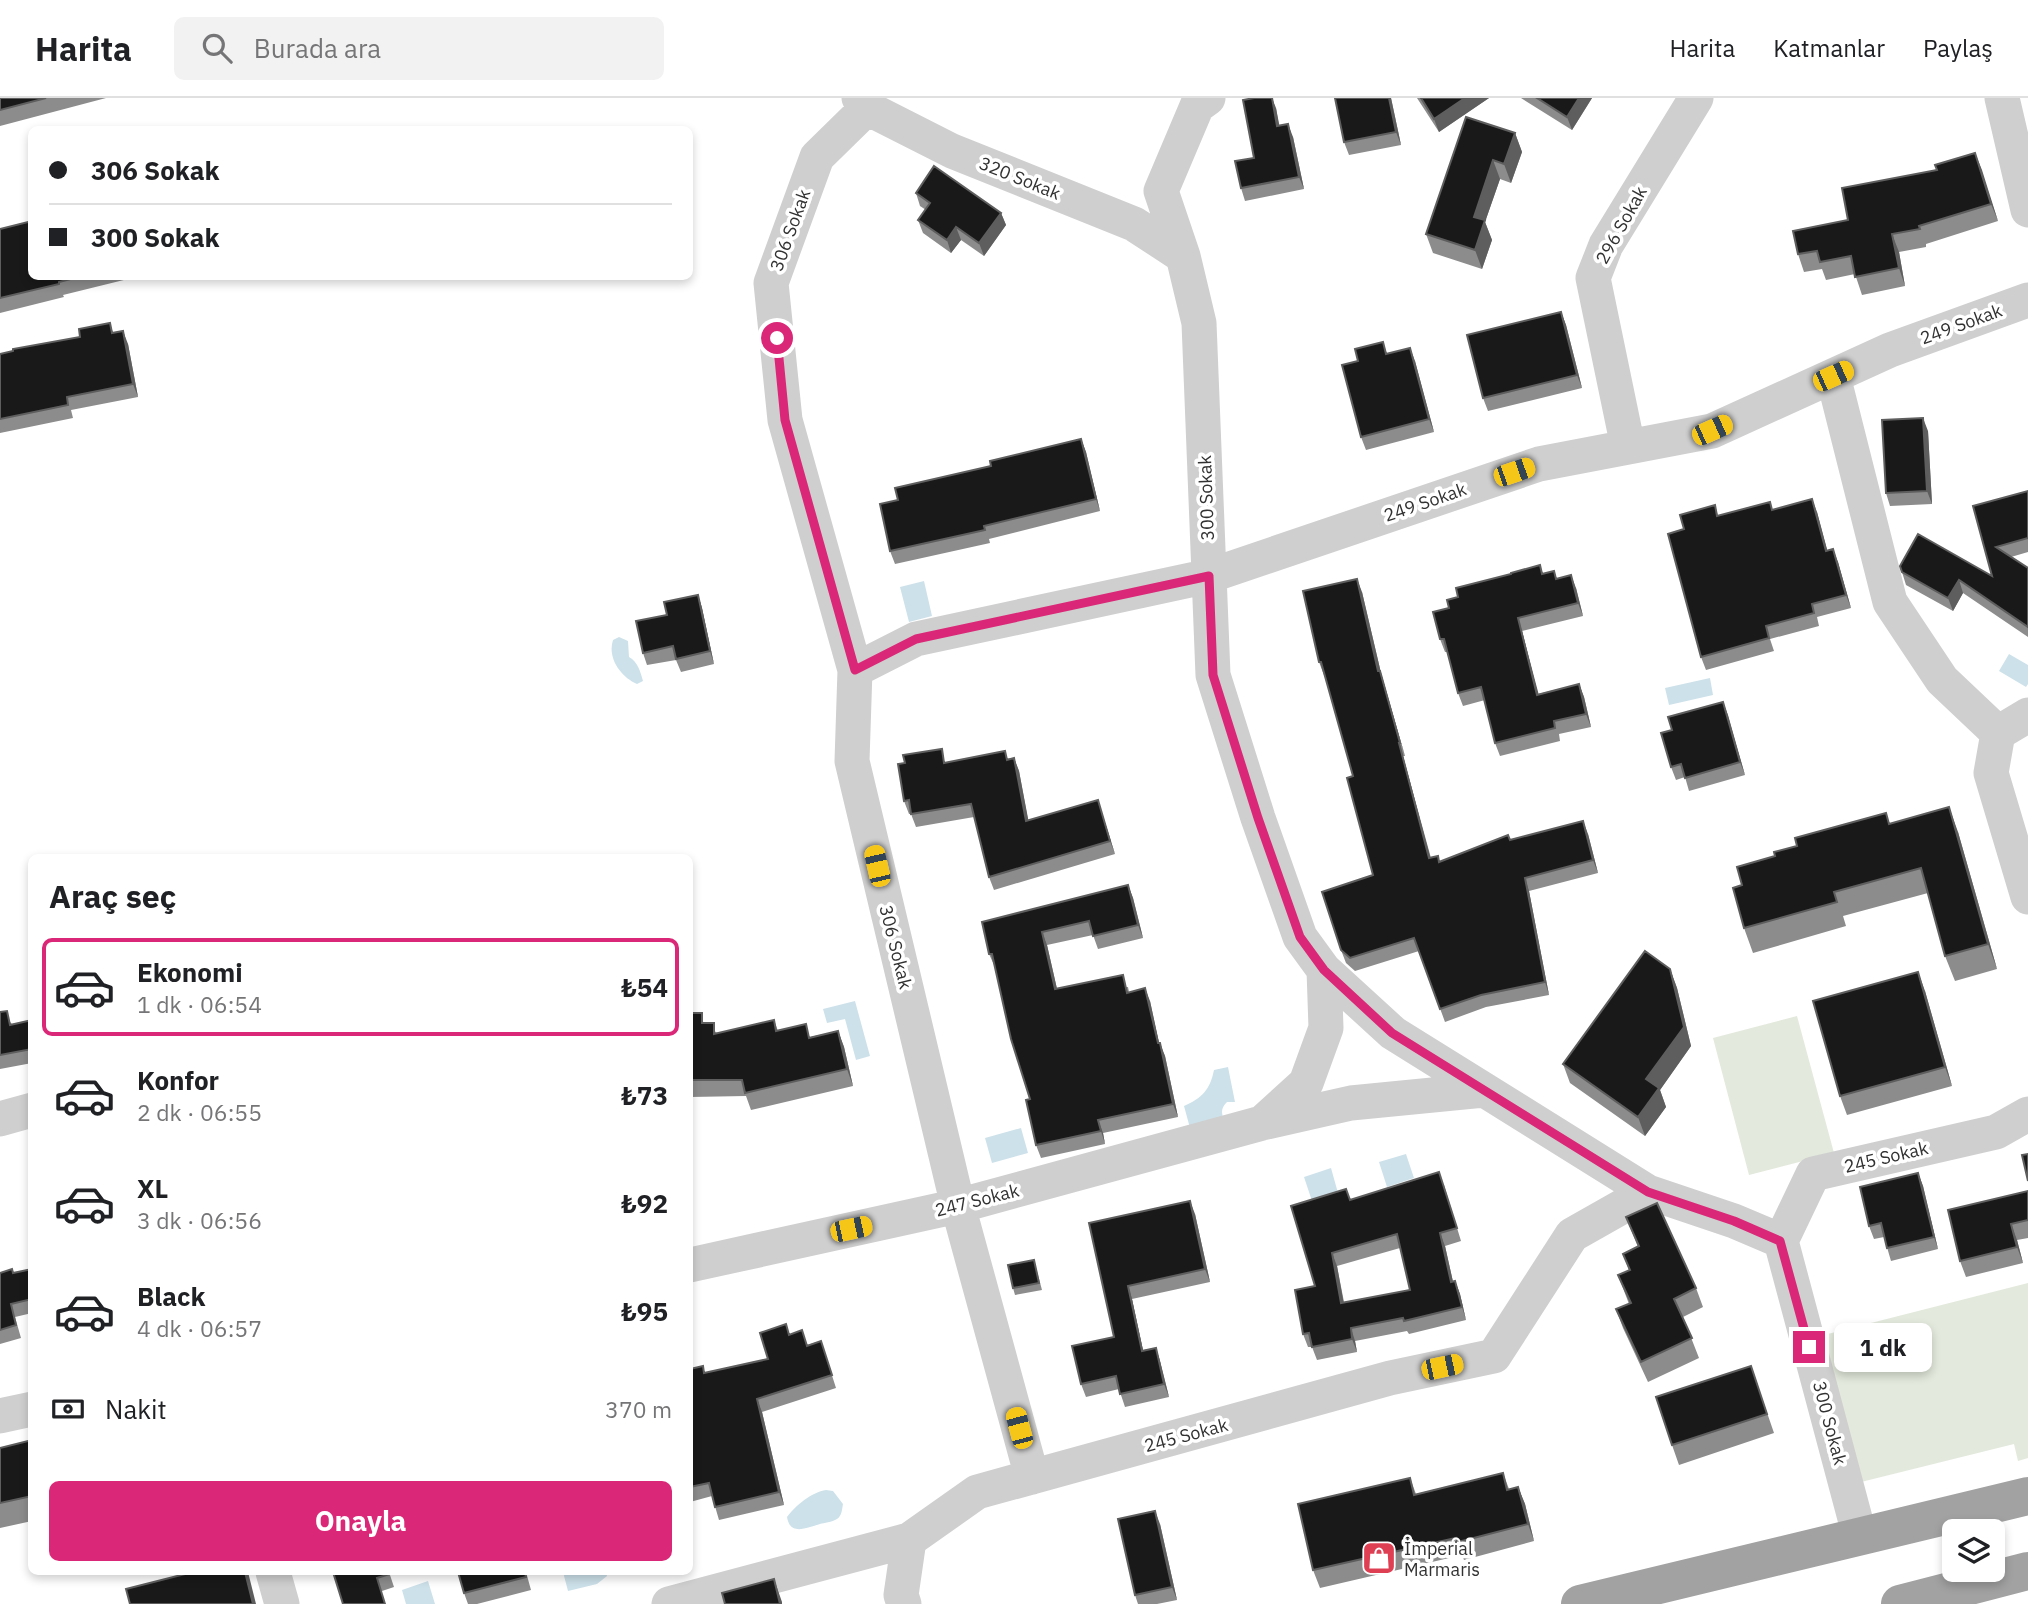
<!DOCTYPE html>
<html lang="tr">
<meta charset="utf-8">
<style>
body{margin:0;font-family:"IBM Plex Sans",sans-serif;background:#f2f2f2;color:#202124;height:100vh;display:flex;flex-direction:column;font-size:26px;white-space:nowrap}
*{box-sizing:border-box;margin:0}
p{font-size:23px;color:#757577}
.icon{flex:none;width:38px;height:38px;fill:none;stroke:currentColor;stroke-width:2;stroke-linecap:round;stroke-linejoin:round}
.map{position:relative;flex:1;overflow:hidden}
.panel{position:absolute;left:28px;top:756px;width:665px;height:721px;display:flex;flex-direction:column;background:#fff;border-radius:10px;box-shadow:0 4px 10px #0003}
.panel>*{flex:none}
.hud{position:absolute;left:28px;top:28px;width:665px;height:154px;border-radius:10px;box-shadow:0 4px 10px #0003;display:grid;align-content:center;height:154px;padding:0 21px;background:#fff}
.fabs{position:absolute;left:1942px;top:1421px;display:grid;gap:14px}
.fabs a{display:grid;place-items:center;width:63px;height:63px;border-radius:10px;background:#fff;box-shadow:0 4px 10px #0003;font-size:35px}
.end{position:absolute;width:32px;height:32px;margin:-16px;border:9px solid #db2777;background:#fff;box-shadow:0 0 0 4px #fff}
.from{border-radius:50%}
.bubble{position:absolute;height:49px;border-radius:10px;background:#fff;box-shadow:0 4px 10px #0003;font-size:23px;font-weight:700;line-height:49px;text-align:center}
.car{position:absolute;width:21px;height:42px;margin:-21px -10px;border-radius:9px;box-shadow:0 0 5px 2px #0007;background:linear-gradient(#f5c518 24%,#345 0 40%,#f5c518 0 76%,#345 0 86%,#f5c518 0)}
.hud b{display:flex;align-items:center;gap:24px;height:66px;font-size:26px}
.hud b+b{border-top:2px solid #e0e0e0}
.hud i{width:18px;height:18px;background:#202124}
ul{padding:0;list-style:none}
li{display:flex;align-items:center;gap:21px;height:98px;margin:0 14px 10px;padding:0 7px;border:4px solid transparent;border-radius:10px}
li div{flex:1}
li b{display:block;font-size:26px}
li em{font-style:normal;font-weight:700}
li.current{border-color:#db2777}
li>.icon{width:63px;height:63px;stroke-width:1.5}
h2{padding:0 21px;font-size:32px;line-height:84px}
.pay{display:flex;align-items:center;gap:18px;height:77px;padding:0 21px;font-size:26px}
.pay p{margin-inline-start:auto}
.cta{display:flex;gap:14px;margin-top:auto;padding:14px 21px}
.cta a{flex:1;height:80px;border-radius:10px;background:#db2777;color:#fff;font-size:28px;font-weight:700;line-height:80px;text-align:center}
header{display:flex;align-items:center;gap:42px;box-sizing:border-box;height:98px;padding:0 35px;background:#fff;border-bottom:2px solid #e0e0e0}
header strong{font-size:33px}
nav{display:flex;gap:38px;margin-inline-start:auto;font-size:24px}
.search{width:490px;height:63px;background:#f2f2f2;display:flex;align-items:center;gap:18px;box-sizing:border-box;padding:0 24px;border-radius:10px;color:#757577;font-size:26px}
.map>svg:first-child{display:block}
.green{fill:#e3e9dc}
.water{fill:#cde1ea}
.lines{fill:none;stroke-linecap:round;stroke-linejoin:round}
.minor{stroke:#cfcfcf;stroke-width:35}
.trunk{stroke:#a2a2a2;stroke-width:38}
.wall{fill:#8c8c8c;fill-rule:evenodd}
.shaded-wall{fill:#5e5e5e}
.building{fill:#191919;stroke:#5e5e5e;stroke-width:2;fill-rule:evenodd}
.route{stroke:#db2777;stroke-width:9}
.labels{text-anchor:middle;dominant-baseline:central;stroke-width:7;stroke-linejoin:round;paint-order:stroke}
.street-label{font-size:18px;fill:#323232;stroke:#fff}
.poi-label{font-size:18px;fill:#323232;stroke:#fff;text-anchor:start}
</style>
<header>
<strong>Harita</strong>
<div class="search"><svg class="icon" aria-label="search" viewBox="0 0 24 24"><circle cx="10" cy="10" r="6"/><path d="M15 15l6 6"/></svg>Burada ara</div>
<nav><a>Harita</a><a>Katmanlar</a><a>Paylaş</a></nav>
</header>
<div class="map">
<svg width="2028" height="1506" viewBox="0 0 2028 1506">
<rect width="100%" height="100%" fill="#fff"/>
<path class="green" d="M1797 918 1834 1055 1749 1077 1713 940Z
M2028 1185V1360L2018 1363 2014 1346 1853 1386 1816 1239Z"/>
<path class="water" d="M924 483 932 518 909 524 900 489Z
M619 539 628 543 629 559C638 564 640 573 643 583L637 586C621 579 607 560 613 542Z
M2009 556 2028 567V586L2026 589 1999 573Z
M1710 580 1713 597 1669 607 1665 590Z
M855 903 870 958 856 962 845 921 827 925 823 911Z
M1228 969 1235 1004H1227C1221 1010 1221 1014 1224 1022L1190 1030 1184 1008C1202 1000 1210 992 1214 972Z
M1021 1030 1028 1055 992 1065 985 1040Z
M1406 1056 1414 1080 1387 1089 1379 1064Z
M1331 1070 1338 1095 1312 1103 1304 1079Z
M826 1392 833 1393 843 1406C842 1411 842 1418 837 1421 832 1424 824 1425 820 1426 806 1430 790 1438 787 1419 796 1407 812 1394 826 1392Z
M563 1474H606L607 1478 597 1486 568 1493Z
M428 1483 435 1506H406L402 1492Z"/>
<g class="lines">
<path class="minor" d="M859 0 867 10 952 53 1134 126 1183 158
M1208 0 1197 8 1161 93 1183 158 1199 225 1213 577 1258 720 1300 839 1324 872 1393 935 1648 1094 1734 1123 1781 1143 1860 1439
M2002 0 2028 112
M867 10 817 59 771 185 785 322 855 572 852 663 958 1108 1032 1379
M1833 278 1890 504 1942 582 1998 635
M1628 349 1593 180 1606 147 1696 0
M855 572 916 541 1209 478 1539 366 1712 333 1890 252 2028 202
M2028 617 1998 635 1991 675 2028 799
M0 1021 32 1012
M1262 1025 1306 985 1326 930 1324 872
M1781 1143 1813 1076 1996 1034 2028 1016
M690 1167 958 1108 1262 1025 1351 1005 1484 992
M0 1318 32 1311
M273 1474 282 1506
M669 1506 909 1442 977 1394 1390 1280 1494 1258 1572 1137 1648 1094
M904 1506 901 1497 909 1442"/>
<path class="trunk" d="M1580 1506 2028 1398
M1900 1506 2028 1473"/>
</g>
<path class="wall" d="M0 0H106L0 28Z
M1335 0H1391L1401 47 1349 57 1344 44Z
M1417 0H1489L1439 34Z
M1521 0H1592L1572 32Z
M1276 10 1279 28 1293 39 1304 91 1245 103 1241 90Z
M1515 35 1522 54 1511 85 1500 81 1485 124 1492 142 1482 171 1433 155 1426 136Z
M1975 55 1998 123 1926 146V149L1899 154 1905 188 1862 197 1855 176 1826 182 1822 171 1804 174 1798 156 1848 122 1937 72Z
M916 95 1001 115 1006 127 984 158 961 142 951 155 923 135 918 122 926 112 920 108Z
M0 134 32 178H140L63 197 64 199 0 215Z
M1561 214 1566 227 1582 290 1488 313 1483 300Z
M110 225 113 235 128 246 138 299 71 312 73 320 0 335V256L80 239Z
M1383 244 1387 256 1415 263 1434 334 1366 352 1361 339 1358 263Z
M1928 333 1932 406 1890 408 1886 395Z
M1081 341 1086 354 1100 413 989 441 990 445 895 466 890 453 898 402 991 368Z
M2028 393V454L2011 459 2028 470V539L1963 495 1953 513 1906 487 1902 474 1992 478 1973 408Z
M1715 407 1718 418 1773 411 1817 414 1827 452 1838 464 1851 510 1817 519 1819 528 1770 541 1774 553 1706 572 1701 559 1684 431Z
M1540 467 1543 476 1554 473 1556 481 1576 490 1583 518 1522 533 1538 596 1579 586 1584 599 1591 629 1559 636 1560 643 1500 658 1495 645 1485 602 1463 608 1458 595 1447 554H1445L1440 541 1449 510 1458 499 1511 476Z
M1362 494 1381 575 1405 658H1403L1431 760 1440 764 1510 742 1588 736 1598 775 1529 793 1549 897 1486 909 1445 924 1419 853 1355 873 1346 865 1341 852 1373 777 1353 678 1325 577H1324L1319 564Z
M698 497 702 510 714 566 681 574 676 562 647 567 643 555 667 517Z
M1723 604 1745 677 1689 693 1685 679 1676 682 1671 669 1672 632Z
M1014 660 1019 673 1028 722 1102 715 1115 756 994 792 989 779 974 719 916 729 911 716H909L904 703 905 665H947Z
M1889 726 1958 734 1997 871 1955 883 1945 858 1928 795 1843 818 1846 828 1753 855 1744 830 1742 787 1775 758Z
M1128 787 1133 800 1143 840 1098 851 1093 837 1047 847 1057 891 1128 889 1129 894 1150 903 1159 945 1165 958 1178 1019 1103 1035 1105 1046 1041 1060 1036 1047 1030 1001 995 869 989 856Z
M1670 871 1677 890 1691 948 1660 992 1666 1009 1645 1038 1570 985 1563 966Z
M1925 893 1952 988 1847 1017 1840 998Z
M0 914 12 926 32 922V965L0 971Z
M690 915 705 925 717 935 774 922 778 933 810 939 838 933 844 949 853 988 751 1012 746 998 690 999Z
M1918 1075 1923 1088 1938 1151 1891 1163 1884 1139 1874 1141 1869 1128Z
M1444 1087 1461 1143 1445 1148 1453 1184 1455 1183 1460 1196 1466 1222 1409 1236 1407 1233 1355 1243 1357 1254 1317 1262 1312 1249H1308L1303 1236 1315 1188 1346 1091 1350 1102ZM1400 1150 1410 1192 1344 1204 1337 1168Z
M2028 1093V1140L2017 1142 2023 1165 1966 1179 1960 1163Z
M1195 1116 1210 1184 1132 1201 1143 1252 1156 1250 1160 1263 1169 1299 1125 1309 1119 1291 1086 1299 1081 1286 1114 1239 1089 1125Z
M1626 1119 1696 1190 1703 1209 1683 1219 1699 1260 1648 1284 1623 1230 1616 1211 1629 1206 1618 1177 1629 1172 1623 1156 1638 1149Z
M1034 1162 1042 1192 1015 1197 1013 1190Z
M32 1171V1215L15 1219 21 1240 0 1246V1175H13Z
M790 1236 807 1247 821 1243 836 1290 762 1314 784 1407 719 1422 712 1398 690 1404V1271L705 1275 768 1261Z
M1751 1268 1774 1335 1679 1367 1672 1347Z
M32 1342V1423L0 1430V1350Z
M1503 1375 1509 1391 1518 1389 1525 1406 1534 1443 1464 1462 1462 1457 1320 1490 1313 1472 1410 1380 1416 1396Z
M1160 1426 1177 1502 1157 1506H1138L1135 1497Z
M333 1474H389L394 1489 382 1493Z
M526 1474 531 1492 477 1506H468L464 1495Z"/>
<path class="shaded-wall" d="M1272 0 1276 10 1282 41 1277 28Z
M1389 0H1391L1401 47 1396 34Z
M1465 0H1489L1439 34 1434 21Z
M1579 0H1592L1572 32 1567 19Z
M1288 26 1293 39 1304 91 1299 79Z
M1515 35 1522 54 1511 85 1504 66Z
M1975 55 1982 72 1998 123 1991 106Z
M1493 62 1500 81 1485 124 1492 142 1482 171 1475 152 1474 119Z
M1001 115 1006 127 984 158 979 145Z
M956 129 961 142 951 155 947 142Z
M1892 136 1899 154 1905 188 1899 170Z
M1561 214 1566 227 1582 290 1577 277Z
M123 233 128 246 138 299 133 286Z
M1410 250 1415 263 1434 334 1429 321Z
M1923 320 1928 333 1932 406 1927 393Z
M1081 341 1086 354 1100 413 1096 401Z
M1812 401 1817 414 1831 466 1826 453Z
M1833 451 1838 464 1851 510 1846 497Z
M1571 477 1576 490 1583 518 1578 505Z
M1357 481 1362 494 1381 575 1405 658 1378 573Z
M1959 482 1963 495 1953 513 1948 500Z
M698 497 702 510 714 566 710 553Z
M1518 520 1522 533 1542 609 1537 597Z
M1579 586 1584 599 1591 629 1586 616Z
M1723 604 1728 617 1745 677 1740 664Z
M1399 645 1403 658 1434 773 1429 760Z
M1014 660 1019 673 1031 736 1026 723Z
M1098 702 1102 715 1115 756 1110 743Z
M1949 709 1958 734 1997 871 1988 846Z
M1583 723 1588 736 1598 775 1593 762Z
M1525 780 1529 793 1549 897 1545 884Z
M1128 787 1133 800 1143 840 1138 827Z
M1042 834 1047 847 1060 904 1055 891Z
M1670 871 1677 890 1691 948 1660 992 1666 1009 1645 1038 1638 1019Z
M1918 874 1925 893 1952 988 1945 969Z
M1145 890 1150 903 1162 958 1158 945Z
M838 933 844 949 853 988 847 971Z
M1160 945 1165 958 1178 1019 1173 1006Z
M1098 1022 1103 1035 1105 1046 1101 1033Z
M1918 1075 1923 1088 1938 1151 1934 1139Z
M1190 1103 1195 1116 1210 1184 1205 1171Z
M2011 1126 2017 1142 2023 1165 2017 1149Z
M1440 1135 1445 1148 1456 1197 1451 1184Z
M1332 1155 1337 1168 1346 1218 1341 1205Z
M1455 1183 1460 1196 1466 1222 1462 1209Z
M1128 1188 1132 1201 1146 1266 1142 1253Z
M1351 1230 1355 1243 1357 1254 1352 1241Z
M1156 1250 1160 1263 1169 1299 1164 1286Z
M757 1301 762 1314 784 1407 779 1394Z
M1518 1389 1525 1406 1534 1443 1528 1426Z
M1155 1413 1160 1426 1177 1502 1172 1489Z
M245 1474H248L256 1506H253Z
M774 1481 782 1504V1506H780Z"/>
<path class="building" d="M0 0H46L0 12Z
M1254 0H1272L1277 28 1288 26 1299 79 1241 90 1235 63 1254 60 1243 2Z
M1335 0H1389L1396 34 1344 44Z
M1421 0H1465L1434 21Z
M1537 0H1579L1567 19Z
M1466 19 1515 35 1504 66 1493 62 1474 119 1485 122 1475 152 1426 136Z
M1975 55 1991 106 1919 128 1920 131 1892 136 1899 170 1855 179 1851 158 1820 164 1817 153 1798 156 1793 133 1848 122 1842 90 1937 72 1935 67Z
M934 68 1001 115 979 145 956 129 947 142 918 122 930 105 916 95Z
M32 123V178H82L59 184V186L0 200V131Z
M1561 214 1577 277 1483 300 1467 237Z
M110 225 112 235 123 233 133 286 67 299 68 307 0 321V256L13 253V251L80 239 79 231Z
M1383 244 1386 256 1410 250 1429 321 1361 339 1342 267 1358 263 1355 251Z
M1923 320 1927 393 1886 395 1882 322Z
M1081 341 1096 401 984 428 985 432 890 453 880 406 898 402 895 390 991 368 990 363Z
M2028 393V440L1996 449 2028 470V529L1959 482 1948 500 1902 474 1900 468 1918 436 1992 478 1973 408Z
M1812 401 1826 453 1833 451 1846 497 1812 506 1814 515 1766 528 1769 540 1701 559 1668 436 1684 431 1680 417 1715 407 1717 418 1770 404 1772 412Z
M1540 467 1542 476 1554 473 1556 481 1571 477 1578 505 1518 520 1537 597 1579 586 1586 616 1554 623 1555 630 1495 645 1481 589 1458 595 1444 541H1440L1433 514 1449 510 1447 502 1458 499 1456 490 1511 476V475Z
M1357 481 1378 573H1380L1400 645H1399L1429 760 1438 758 1439 764 1508 737 1510 742 1583 723 1593 762 1525 780 1545 884 1481 897 1440 911 1414 840 1350 860 1341 852 1322 794 1373 777 1347 680 1353 678 1321 564H1319L1303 493Z
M698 497 710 553 676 561 673 548 643 555 636 523 667 517 664 504Z
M1723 604 1740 664 1685 680 1681 666 1671 669 1661 635 1672 632 1668 619Z
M942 651 944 665 1005 653 1007 662 1014 660 1026 723 1098 702 1110 743 989 779 971 706 911 716 909 702 904 703 898 666 905 665 903 657Z
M1949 709 1988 846 1945 858 1921 770 1834 794 1837 804 1744 830 1733 790 1742 787 1737 769 1775 758 1774 754 1797 748 1795 740 1886 715 1889 726Z
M1128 787 1138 827 1093 838 1089 823 1042 834 1055 891 1123 877 1127 895 1145 890 1158 945H1160L1173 1006 1098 1022 1101 1033 1036 1047 1026 1002 1030 1001 1011 941 992 856H989L982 824Z
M1645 853 1670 871 1684 929 1646 981 1659 990 1638 1019 1563 966Z
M1918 874 1945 969 1840 998 1813 903Z
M7 913 10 927 32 922V951L0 957V914Z
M690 915H702V925H714V936L774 922 776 933 806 926 809 940 838 933 847 971 745 995 742 982H690Z
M2028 1056V1083L2022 1057Z
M1439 1074 1457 1130 1440 1135 1451 1184 1455 1183 1462 1209 1404 1223 1403 1220 1351 1230 1352 1241 1312 1249 1309 1235 1303 1236 1295 1192 1315 1188 1291 1108 1346 1091 1350 1102ZM1397 1136 1410 1192 1341 1205 1332 1155Z
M1918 1075 1934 1139 1887 1150 1881 1125 1869 1128 1860 1089Z
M2028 1093V1122L2011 1126 2017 1149 1960 1163 1948 1112Z
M1190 1103 1205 1171 1128 1188 1142 1253 1156 1250 1164 1286 1120 1296 1116 1278 1081 1286 1072 1248 1114 1239 1089 1125Z
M1657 1105 1696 1190 1674 1201 1692 1240 1641 1264 1616 1211 1631 1205 1618 1177 1630 1172 1623 1156 1639 1148 1626 1119Z
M1034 1162 1039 1185 1013 1190 1008 1167Z
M12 1171 13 1175 32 1171V1201L11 1206 16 1227 0 1232V1175Z
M786 1226 789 1237 802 1232 807 1248 821 1243 832 1277 757 1301 779 1394 715 1409 709 1385 690 1389V1271L703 1268 704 1275 768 1261 760 1235Z
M1751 1268 1767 1316 1672 1347 1656 1299Z
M32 1342V1398L0 1405V1350Z
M1503 1375 1507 1392 1518 1389 1528 1426 1458 1444 1456 1440 1313 1472 1298 1406 1410 1380 1414 1397Z
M1155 1413 1172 1489 1135 1497 1118 1421Z
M193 1474H245L253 1506H130L126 1491Z
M333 1474H389L390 1476 377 1480 385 1506H343Z
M458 1474H525L526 1479 464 1495Z
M774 1481 780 1506H725L722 1495Z"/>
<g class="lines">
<path class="route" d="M777 240 785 322 855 572 916 541 1209 478 1213 577 1258 720 1300 839 1324 872 1392 935 1648 1094 1734 1123 1780 1143 1809 1249"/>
</g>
<defs>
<g id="shop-square" transform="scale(1.75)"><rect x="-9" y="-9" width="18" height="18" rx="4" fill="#df3f53" stroke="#fff"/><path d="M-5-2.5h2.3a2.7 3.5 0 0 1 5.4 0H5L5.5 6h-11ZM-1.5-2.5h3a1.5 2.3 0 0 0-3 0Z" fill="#fff"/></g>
</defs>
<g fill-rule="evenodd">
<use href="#shop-square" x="1379" y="1460"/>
</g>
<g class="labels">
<g class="street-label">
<text transform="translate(1020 80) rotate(22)">320 Sokak</text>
<text transform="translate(1621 127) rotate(-61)">296 Sokak</text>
<text transform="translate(790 132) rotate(-70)">306 Sokak</text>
<text transform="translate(1961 226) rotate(-20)">249 Sokak</text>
<text transform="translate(1206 400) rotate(-92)">300 Sokak</text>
<text transform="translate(1425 404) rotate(-19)">249 Sokak</text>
<text transform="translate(896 849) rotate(76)">306 Sokak</text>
<text transform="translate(1886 1059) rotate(-13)">245 Sokak</text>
<text transform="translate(977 1102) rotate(-14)">247 Sokak</text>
<text transform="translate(1830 1325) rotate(75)">300 Sokak</text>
<text transform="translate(1186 1337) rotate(-15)">245 Sokak</text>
</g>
<g class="poi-label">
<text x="1404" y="1450">İmperial<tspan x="1404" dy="21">Marmaris</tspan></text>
</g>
</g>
</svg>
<div class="fabs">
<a><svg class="icon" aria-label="layers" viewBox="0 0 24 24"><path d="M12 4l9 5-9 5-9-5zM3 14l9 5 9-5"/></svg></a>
</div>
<i class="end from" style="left:777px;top:240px"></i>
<i class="end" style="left:1809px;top:1249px"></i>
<div class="bubble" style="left:1834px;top:1225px;width:98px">1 dk</div>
<i class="car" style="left:1833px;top:278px;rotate:66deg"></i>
<i class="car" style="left:1712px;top:332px;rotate:66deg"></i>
<i class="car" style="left:1514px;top:374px;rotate:71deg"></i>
<i class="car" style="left:877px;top:768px;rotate:347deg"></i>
<i class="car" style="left:851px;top:1131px;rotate:78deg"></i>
<i class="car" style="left:1442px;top:1269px;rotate:78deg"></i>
<i class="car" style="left:1019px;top:1330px;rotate:345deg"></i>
<div class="hud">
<b><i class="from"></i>306 Sokak</b>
<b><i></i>300 Sokak</b>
</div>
<section class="panel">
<h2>Araç seç</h2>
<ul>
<li class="current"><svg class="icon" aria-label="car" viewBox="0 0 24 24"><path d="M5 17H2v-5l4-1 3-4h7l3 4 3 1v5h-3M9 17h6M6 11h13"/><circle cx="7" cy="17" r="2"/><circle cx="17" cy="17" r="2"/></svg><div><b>Ekonomi</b><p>1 dk · 06:54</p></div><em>₺54</em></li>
<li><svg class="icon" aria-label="car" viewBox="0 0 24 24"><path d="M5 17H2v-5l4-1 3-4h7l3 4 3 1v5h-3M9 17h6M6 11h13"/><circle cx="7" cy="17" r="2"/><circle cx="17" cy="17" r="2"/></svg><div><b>Konfor</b><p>2 dk · 06:55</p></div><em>₺73</em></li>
<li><svg class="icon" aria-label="car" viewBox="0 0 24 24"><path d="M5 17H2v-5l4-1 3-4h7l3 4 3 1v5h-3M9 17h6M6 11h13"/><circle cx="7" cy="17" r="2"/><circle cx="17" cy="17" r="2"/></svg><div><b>XL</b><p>3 dk · 06:56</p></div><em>₺92</em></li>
<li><svg class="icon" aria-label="car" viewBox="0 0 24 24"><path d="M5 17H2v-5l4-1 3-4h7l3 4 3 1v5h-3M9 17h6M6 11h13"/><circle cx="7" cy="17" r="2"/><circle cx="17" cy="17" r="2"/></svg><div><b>Black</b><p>4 dk · 06:57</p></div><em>₺95</em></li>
</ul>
<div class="pay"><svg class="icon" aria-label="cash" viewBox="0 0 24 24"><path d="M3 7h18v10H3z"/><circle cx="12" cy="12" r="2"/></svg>Nakit<p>370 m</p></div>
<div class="cta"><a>Onayla</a></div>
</section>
</div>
